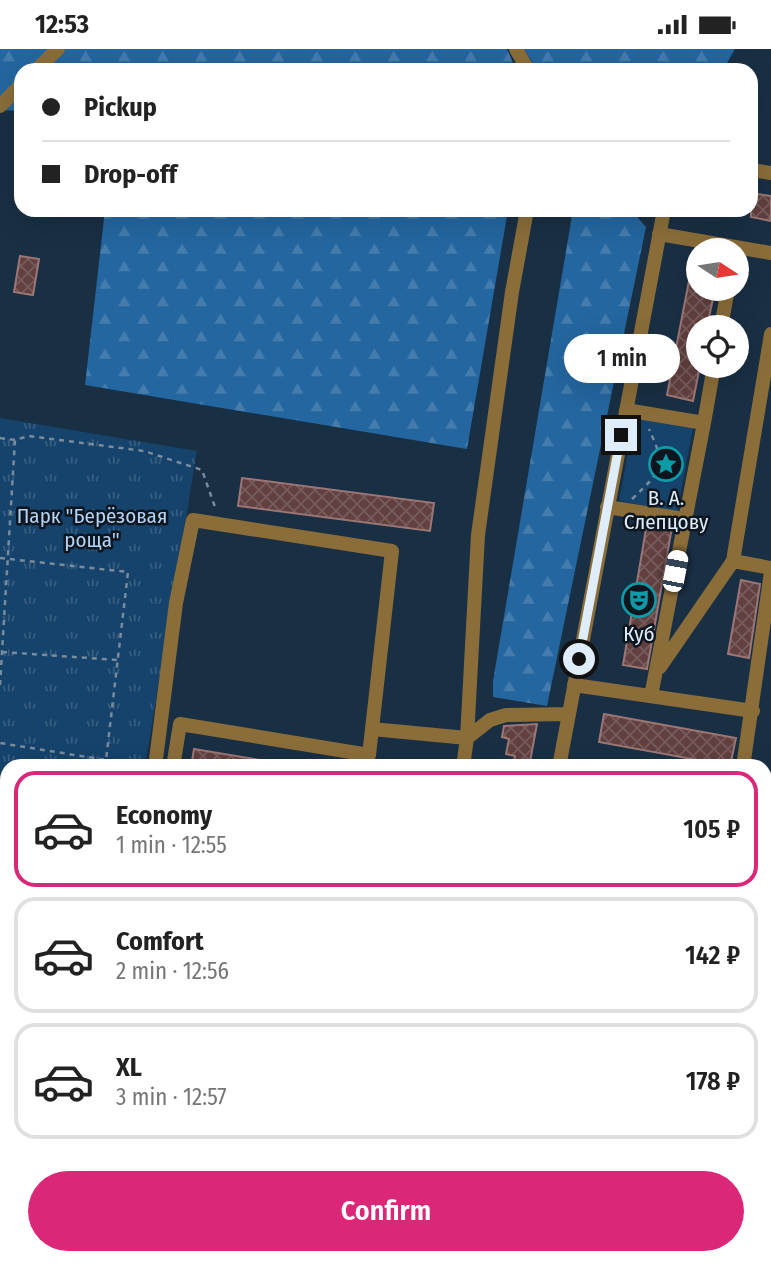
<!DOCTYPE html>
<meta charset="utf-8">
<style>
body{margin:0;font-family:"Fira Sans Condensed",sans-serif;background:#f6f6f6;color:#222;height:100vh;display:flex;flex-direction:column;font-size:26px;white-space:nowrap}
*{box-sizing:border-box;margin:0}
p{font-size:23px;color:#767676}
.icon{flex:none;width:38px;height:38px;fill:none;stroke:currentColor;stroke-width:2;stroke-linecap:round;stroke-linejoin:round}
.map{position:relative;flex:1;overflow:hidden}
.panel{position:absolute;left:0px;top:710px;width:772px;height:506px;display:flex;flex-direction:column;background:#fff;border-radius:21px 21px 0 0;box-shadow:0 7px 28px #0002}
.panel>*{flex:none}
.banner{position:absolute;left:14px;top:14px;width:744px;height:154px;border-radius:21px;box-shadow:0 7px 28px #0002;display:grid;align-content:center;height:154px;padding:0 28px;background:#fff}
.needle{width:46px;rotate:102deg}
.buttons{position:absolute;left:686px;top:189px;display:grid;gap:14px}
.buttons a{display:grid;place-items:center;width:63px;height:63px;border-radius:50%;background:#fff;box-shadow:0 7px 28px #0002;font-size:35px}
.end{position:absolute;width:32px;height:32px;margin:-16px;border:9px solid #dfecfa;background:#111;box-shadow:0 0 0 4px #111}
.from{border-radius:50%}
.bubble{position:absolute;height:49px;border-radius:24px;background:#fff;box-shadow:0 7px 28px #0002;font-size:23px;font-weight:600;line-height:49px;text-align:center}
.car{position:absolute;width:21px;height:42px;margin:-21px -10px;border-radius:9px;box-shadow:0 0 5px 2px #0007;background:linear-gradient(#fff 24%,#345 0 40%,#fff 0 76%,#345 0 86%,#fff 0)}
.banner b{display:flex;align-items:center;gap:24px;height:66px;font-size:26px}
.banner b+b{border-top:2px solid #e0e0e0}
.banner i{width:18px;height:18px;background:#222}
ul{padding:12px 0 0;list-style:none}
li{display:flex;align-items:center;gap:21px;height:116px;margin:0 14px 10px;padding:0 14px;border:4px solid #e0e0e0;border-radius:21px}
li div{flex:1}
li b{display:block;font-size:26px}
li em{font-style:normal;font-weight:600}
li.active{border-color:#db2777}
li>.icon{width:63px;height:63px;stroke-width:1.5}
.action{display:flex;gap:14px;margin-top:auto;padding:14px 28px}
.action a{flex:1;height:80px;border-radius:42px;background:#db2777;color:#fff;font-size:28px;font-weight:600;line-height:80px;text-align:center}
.status{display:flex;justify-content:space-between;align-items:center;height:49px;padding:0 35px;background:#fff;direction:ltr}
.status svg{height:19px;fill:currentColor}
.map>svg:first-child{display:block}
.grass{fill:#15436b}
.forest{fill:url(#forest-firs)}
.park{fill:url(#park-tufts)}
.building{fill:url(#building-cross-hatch);stroke:#9b7675;stroke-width:2}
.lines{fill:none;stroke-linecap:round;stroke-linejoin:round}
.path{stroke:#798b9c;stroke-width:2.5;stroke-dasharray:5 5;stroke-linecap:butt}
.minor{stroke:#8a6d39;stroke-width:14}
.major{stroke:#e7aa2f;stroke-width:18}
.route{stroke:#dfecfa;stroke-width:9}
.labels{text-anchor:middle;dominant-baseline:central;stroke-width:5;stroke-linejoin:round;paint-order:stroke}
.poi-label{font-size:21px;fill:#dfecfa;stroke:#0d161f}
.park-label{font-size:21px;fill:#b3d3f4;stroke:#0d161f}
</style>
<div class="status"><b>12:53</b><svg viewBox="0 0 49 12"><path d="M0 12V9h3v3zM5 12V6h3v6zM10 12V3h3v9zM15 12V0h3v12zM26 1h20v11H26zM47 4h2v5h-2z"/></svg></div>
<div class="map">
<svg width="771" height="1216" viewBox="0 0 771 1216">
<defs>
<pattern id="forest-firs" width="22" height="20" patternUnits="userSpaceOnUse" patternTransform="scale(1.75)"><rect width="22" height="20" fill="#24669f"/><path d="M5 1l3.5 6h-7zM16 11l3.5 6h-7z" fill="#437cad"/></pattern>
<pattern id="park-tufts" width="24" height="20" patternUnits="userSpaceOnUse" patternTransform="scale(1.75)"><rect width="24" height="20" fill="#15436b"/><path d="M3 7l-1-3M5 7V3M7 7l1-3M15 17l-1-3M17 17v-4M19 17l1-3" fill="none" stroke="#375e81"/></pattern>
<pattern id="building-cross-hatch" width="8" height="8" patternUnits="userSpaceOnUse" patternTransform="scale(1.75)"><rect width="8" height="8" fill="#61403f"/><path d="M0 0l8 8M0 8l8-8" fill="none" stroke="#775c5c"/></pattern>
</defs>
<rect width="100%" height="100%" fill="#192f43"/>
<path class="grass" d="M635 368 693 379 677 463 619 452Z"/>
<path class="forest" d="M0 0H507L516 21H21V62L0 61Z
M524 0H735L723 21H537Z
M105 161H508L467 400 85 336Z
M573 161H631L646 178 547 657 493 648V632Z
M765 1158H771V1216H392L393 1209H765Z"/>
<path class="park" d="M0 369 197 402 145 717 7 718V783L0 782Z"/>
<path class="building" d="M751 144 771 147V172L751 168Z
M20 207 39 210 33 246 14 243Z
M693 211H698V240H715L707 278H698L700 317 693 352 667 346Z
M242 429 434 454 430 482 238 457Z
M647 474 672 478 647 620 623 616Z
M741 531 760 535 749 609 728 605Z
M604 665 736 689 730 717 599 693Z
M537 675 529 718H513L515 707 506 705 509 690 502 688 504 677Z
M194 700 266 712V718H191Z"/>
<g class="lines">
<path class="path" d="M0 389 15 391 29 387 144 402 202 421 216 461
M632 450C662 421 667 419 649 380
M0 509 128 523 106 711 0 694
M2 603 118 611
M0 636 15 391
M105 718 106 711 142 717
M0 796 7 797
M176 1209 182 1216"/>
<path class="minor" d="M516 0 528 21
M36 21 58 0
M0 57 21 36
M751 121 771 124
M659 185 771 204
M721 278 728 240
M771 285 733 512 771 519
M626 361 704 374 714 317
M607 458 685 470
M660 618 733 512
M574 636 753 662
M651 647 704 374
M155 718 176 554 193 471 392 502 372 680 467 689 490 671 506 666 568 665
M173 718 180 675 369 706 372 680
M463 718 467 689 478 486 512 243 527 161
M559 718 664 161
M743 718 771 523
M765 868 771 869
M0 996 7 953
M0 1171 7 1172
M500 1209 532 1216
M704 1216 705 1209"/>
<path class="major" d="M0 845 7 847
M765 965 771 966"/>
</g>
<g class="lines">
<path class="route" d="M579 610 621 386"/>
</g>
<defs>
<g id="sight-ring" transform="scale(1.75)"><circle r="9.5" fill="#0d161f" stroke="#0f9aa8" stroke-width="1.5"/><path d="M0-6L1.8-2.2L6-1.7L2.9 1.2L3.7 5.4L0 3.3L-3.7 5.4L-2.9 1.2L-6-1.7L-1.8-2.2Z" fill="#0f9aa8"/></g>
<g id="theatre-ring" transform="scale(1.75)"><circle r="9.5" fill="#0d161f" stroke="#0f9aa8" stroke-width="1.5"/><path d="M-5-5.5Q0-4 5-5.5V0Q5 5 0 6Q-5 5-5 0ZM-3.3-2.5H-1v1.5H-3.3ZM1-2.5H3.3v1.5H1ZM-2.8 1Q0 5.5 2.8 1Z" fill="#0f9aa8"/></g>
</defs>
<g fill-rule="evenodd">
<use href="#sight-ring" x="666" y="415"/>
<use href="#theatre-ring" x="639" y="551"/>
</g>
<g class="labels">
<g class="poi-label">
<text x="666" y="449">В. А.<tspan x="666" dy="24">Слепцову</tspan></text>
<text x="639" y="585">Куб</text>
</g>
<g class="park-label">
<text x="92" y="467">Парк "Берёзовая<tspan x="92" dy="24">роща"</tspan></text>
</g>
</g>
</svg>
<div class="buttons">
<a><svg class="needle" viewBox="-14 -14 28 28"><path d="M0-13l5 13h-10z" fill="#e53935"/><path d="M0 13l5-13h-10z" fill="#767676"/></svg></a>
<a><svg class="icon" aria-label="locate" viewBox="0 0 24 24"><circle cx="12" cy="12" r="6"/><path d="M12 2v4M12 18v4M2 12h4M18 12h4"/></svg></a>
</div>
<i class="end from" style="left:579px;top:610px"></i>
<i class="end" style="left:621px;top:386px"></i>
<div class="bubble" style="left:564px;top:285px;width:116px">1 min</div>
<i class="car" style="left:675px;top:522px;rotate:11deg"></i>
<div class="banner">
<b><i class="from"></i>Pickup</b>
<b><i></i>Drop-off</b>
</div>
<section class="panel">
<ul>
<li class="active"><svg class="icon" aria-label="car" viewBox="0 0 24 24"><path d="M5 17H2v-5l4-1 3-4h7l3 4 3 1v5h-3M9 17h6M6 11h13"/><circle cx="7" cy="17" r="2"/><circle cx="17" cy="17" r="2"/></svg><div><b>Economy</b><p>1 min · 12:55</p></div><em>105 ₽</em></li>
<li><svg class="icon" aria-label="car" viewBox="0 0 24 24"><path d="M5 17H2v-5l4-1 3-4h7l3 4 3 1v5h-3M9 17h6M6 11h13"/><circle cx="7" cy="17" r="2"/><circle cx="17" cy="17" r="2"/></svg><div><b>Comfort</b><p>2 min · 12:56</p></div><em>142 ₽</em></li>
<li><svg class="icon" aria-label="car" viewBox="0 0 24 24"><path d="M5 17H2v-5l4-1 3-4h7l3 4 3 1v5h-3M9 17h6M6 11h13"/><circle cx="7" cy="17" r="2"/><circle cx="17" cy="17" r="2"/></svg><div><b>XL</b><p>3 min · 12:57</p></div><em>178 ₽</em></li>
</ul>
<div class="action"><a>Confirm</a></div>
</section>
</div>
